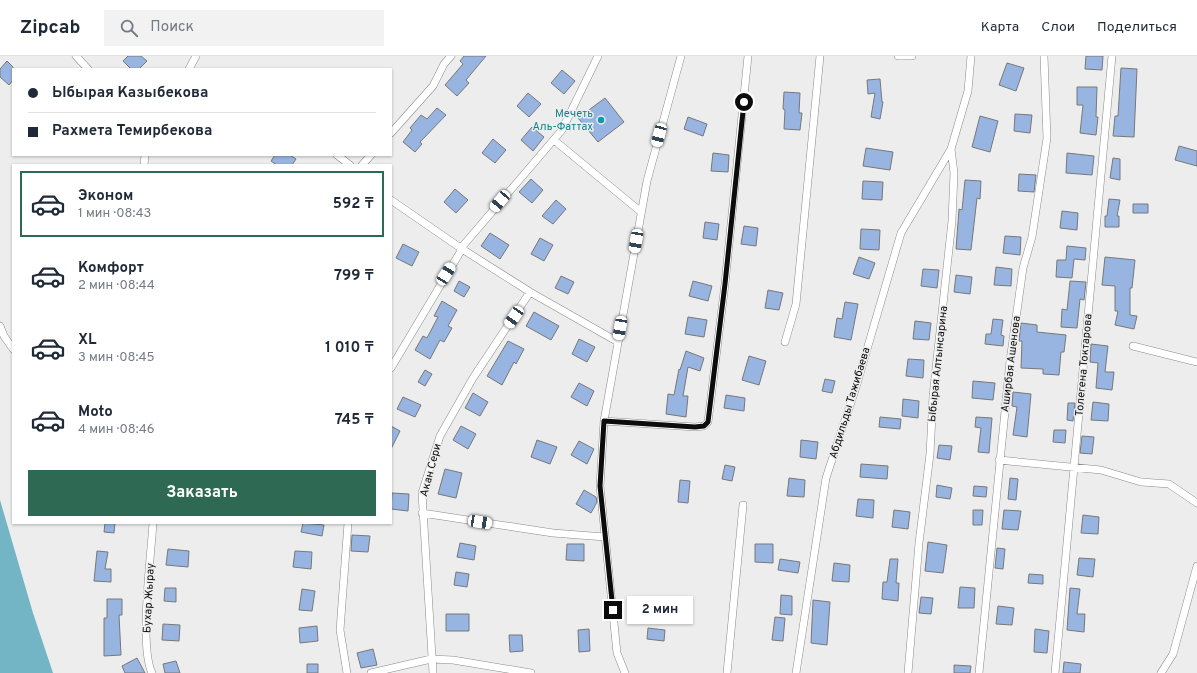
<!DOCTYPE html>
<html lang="ru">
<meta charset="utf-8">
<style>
body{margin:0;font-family:Overpass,sans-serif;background:#f2f2f3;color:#1f2937;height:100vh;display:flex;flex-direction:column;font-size:15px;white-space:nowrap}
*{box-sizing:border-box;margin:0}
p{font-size:13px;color:#747a83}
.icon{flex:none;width:22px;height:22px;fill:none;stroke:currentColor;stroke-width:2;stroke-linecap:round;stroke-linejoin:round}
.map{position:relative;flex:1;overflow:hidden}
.details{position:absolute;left:12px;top:108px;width:380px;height:360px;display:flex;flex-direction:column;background:#fff;border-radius:0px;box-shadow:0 1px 3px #0004}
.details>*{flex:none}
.hud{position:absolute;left:12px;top:12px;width:380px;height:88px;border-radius:0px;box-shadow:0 1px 3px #0004;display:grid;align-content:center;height:88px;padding:0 16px;background:#fff}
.end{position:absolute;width:18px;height:18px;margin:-9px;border:5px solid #0c0c0d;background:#fff;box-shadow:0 0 0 2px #fff}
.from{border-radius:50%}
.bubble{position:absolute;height:28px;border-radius:0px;background:#fff;box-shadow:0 1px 3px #0004;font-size:13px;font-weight:700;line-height:28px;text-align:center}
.car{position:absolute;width:12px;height:24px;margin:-12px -6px;border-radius:5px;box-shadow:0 0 3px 1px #0007;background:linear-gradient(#fff 24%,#345 0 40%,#fff 0 76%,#345 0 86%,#fff 0)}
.hud b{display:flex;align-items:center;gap:14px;height:38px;font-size:15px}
.hud b+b{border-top:1px solid #e0e1e3}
.hud i{width:10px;height:10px;background:#1f2937}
ul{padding:7px 0 0;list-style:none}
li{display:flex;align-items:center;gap:12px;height:66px;margin:0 8px 6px;padding:0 8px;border:2px solid transparent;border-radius:0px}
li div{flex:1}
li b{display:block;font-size:15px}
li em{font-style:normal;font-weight:700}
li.current{border-color:#2e6953}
li>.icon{width:36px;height:36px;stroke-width:1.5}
.cta{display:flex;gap:8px;margin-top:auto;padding:8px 16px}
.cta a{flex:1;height:46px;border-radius:0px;background:#2e6953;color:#fff;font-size:16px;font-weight:700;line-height:46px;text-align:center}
header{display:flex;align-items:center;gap:24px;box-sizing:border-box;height:56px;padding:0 20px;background:#fff;border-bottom:1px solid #e0e1e3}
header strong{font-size:19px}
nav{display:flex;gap:22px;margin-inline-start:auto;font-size:14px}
.search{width:280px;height:36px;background:#f2f2f3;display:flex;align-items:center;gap:10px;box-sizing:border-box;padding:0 14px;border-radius:0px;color:#747a83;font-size:15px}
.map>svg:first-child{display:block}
.water{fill:#73b5c5}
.building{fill:#98b4e0;stroke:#777879}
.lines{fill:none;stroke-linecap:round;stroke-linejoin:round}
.minor-casing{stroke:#8a8a8b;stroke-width:8}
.minor{stroke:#fff;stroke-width:7}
.route{stroke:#0c0c0d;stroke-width:5}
.culture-dot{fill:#0f9aa8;stroke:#ededee;stroke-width:1.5}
.labels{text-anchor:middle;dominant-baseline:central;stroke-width:3;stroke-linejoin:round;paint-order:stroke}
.culture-label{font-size:11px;fill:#0d838f;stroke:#ededee;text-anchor:end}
.street-label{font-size:11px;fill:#0c0c0d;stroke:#ededee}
</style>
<header>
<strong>Zipcab</strong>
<div class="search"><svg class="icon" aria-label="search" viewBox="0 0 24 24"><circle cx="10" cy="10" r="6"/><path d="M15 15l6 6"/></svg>Поиск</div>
<nav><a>Карта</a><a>Слои</a><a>Поделиться</a></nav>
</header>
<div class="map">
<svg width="1197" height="617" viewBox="0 0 1197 617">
<rect width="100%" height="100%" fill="#ededee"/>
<path class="water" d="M0 444 33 557 53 617H0Z"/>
<path class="building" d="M128 0H141L147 5 139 13H131L123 5Z
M464 0H486L466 24 469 27 457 40 445 29 463 8 460 5Z
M1086 0H1103L1102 14 1085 13Z
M7 5 13 11V24L9 29 0 21V13Z
M1007 7 1024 12 1016 35 999 29Z
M1121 12 1137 13 1134 81 1113 80 1115 60H1118Z
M562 14 575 25 564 38 551 27Z
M880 23 882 46H883L880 63 871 61 875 37 868 38 867 24Z
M1077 31H1097L1096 61H1098L1096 79 1080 77 1083 49H1077Z
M784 36 800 37 799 57H802L800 74 784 73 785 54 783 53Z
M528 37 541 48 529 61 517 50Z
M605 42 624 66 598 86 578 62Z
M437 52 446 59 420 86 422 88 415 96 403 86 412 74 410 72 421 59 427 63Z
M1015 58 1032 59 1030 77 1014 75Z
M980 60 998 65 990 96 972 91Z
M688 61 707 68 703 80 684 73Z
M532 71 544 81 533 95 521 84Z
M493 83 506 94 495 107 482 97Z
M1179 90 1197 95V110L1175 104Z
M866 92 893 96 890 114 863 110Z
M713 97 729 99 728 116 711 115Z
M1067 97 1094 100 1092 119 1066 117Z
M275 99H290L296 103 292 109H277L271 105Z
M1113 102 1120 103V124L1110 122Z
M1019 118 1036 119 1034 136 1018 135Z
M531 123 543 134 532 147 519 136Z
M965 124 981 125 980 143 977 142 971 194 956 193 959 153 962 154Z
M863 125 883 126 882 144 862 143Z
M455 133 468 144 456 157 444 146Z
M1109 143 1120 144 1117 160H1119V171H1105V160H1107Z
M556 144 566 153 553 168 542 160Z
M1133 148H1148V157H1133Z
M1062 155 1078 157 1077 174 1060 172Z
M705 166 719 168 717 184 703 182Z
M744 170 758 172 756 190 741 188Z
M861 173 880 174 879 194 860 193Z
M490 177 509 189 500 203 481 190Z
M1005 180 1021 181 1020 199 1003 197Z
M540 182 553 189 544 205 531 198Z
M403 188 419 196 412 210 396 202Z
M1067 190 1086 192 1085 204 1074 203 1072 222 1056 221 1057 204H1066Z
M859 201 875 207 869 223 853 218Z
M1105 201 1135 204 1132 232H1130V259L1137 260 1134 273 1115 269 1118 255H1115V230L1102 229Z
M996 211 1012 213 1011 230 994 229Z
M923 213 939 214 937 232 921 230Z
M956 219 972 221 970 238 954 236Z
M561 220 574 226 568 238 555 232Z
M459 225 470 231 464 241 454 235Z
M693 225 712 230 708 245 689 240Z
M1070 225 1086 226 1084 244 1080 243 1077 272 1061 271 1062 253 1067 254Z
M768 234 783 237 779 254 765 252Z
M442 245 457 254 448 270 452 272 444 286 440 284 430 303 415 294 423 280 427 282 438 261 434 260Z
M845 246 858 248 851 284 834 281 837 262 842 263Z
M534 256 559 270 551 284 526 270Z
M688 261 707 264 704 281 685 278Z
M993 263 1003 264 1001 279 1004 280 1003 290 985 288 986 278H991Z
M915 265 931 267 929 284 913 283Z
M1021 267 1037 269V276L1066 279 1064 296H1061L1059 319 1043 318V313L1021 312 1022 285H1019Z
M579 283 595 291 587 306 572 298Z
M508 285 524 293 516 308 514 306 502 329 487 320Z
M1091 288 1108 290 1105 316H1114L1112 334 1096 332 1098 307 1090 306Z
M686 295 704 302 700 315 688 311 683 340H688L686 361 666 358 668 338 674 339 679 313 680 314Z
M749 300 766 305 759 329 742 324Z
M908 303 924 304 923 322 906 320Z
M425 314 432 318 425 330 418 326Z
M825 323 835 325 832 337 822 335Z
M973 325 995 327 993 344 972 342Z
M579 327 594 335 587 350 571 341Z
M1013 336 1031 338 1027 381 1013 379 1017 351 1012 350Z
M473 337 488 346 480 360 465 352Z
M726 339 745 342 744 355 724 352Z
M403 341 421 349 415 361 397 353Z
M903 343 919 345 918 362 902 360Z
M1093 346 1109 348 1108 365 1091 364Z
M1068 347H1075L1073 365 1067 364Z
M880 361 901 363 900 373 879 371Z
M976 361 992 362 989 397 978 396 981 372 975 371Z
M391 370 400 375 391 393Z
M461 370 476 378 468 393 453 384Z
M1054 374H1066L1065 387 1053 386Z
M1082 380 1094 381 1092 398 1080 397Z
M537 384 557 391 550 408 531 401Z
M801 384 818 386 816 403 800 401Z
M579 385 594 393 587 408 571 399Z
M939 389 952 390 950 404 937 402Z
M861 408 888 410 887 423 860 421Z
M725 409 735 411 732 425 722 423Z
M445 413 462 417 456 442 438 438Z
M789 422 805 424 804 441 787 440Z
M1010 422 1018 423 1016 444 1008 443Z
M680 424 690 425 688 447 678 446Z
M937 429 952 432 950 443 936 441Z
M974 430 987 431 986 441 973 440Z
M584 434 596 441 597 446 591 457 576 448Z
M392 437 409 438 408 455 391 453Z
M858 443 874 444 873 462 856 460Z
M894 454 910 456 908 473 892 471Z
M973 454H983L982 469H973Z
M1004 454 1021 455 1018 474 1002 473Z
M1083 459 1099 461 1098 478 1081 477Z
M105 467H115L114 477 104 476Z
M303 467 324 469 322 480 301 476Z
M352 479 370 480 368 496 351 495Z
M928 486 947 489 943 517 925 515Z
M460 487 476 490 474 504 457 501Z
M567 488H584V505L566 504Z
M755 488H773V507L755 506Z
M997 492 1005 493 1003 513 995 512Z
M168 493 189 495 188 511 166 509Z
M97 495 108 496 105 513H111V526L94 525Z
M295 495 312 496 311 513 293 511Z
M1079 502 1095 503 1093 521 1077 519Z
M780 503 800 506 798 517 778 514Z
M890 503H898L896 527H899L898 545 882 543 883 526H887Z
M834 507 850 509 849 526 832 525Z
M456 516 469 518 467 531 454 529Z
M1029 518 1043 519V528L1028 527Z
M960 531 975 532 974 552H958Z
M165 532H176V546L164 545Z
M1070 532 1080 533 1077 558H1085L1084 576 1067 574Z
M302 533 315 535 312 555 299 554Z
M781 539 792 540V559L780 558Z
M921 541 933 542 931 558 919 557Z
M107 543H122V559H119L121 599 104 600V562H107Z
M813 544 830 546 827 589 811 587Z
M998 550 1014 552 1012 569 996 568Z
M446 558H469V575H446Z
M775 561 785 562 783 585 772 584Z
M163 568 180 569 179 585 162 584Z
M317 570 318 585 300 587 299 572Z
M648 572 665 574 664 585 647 583Z
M589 573 590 595 579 596 578 574Z
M1035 573 1049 575 1047 597 1034 596Z
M509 579H522L523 595 510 596Z
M373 593 377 609 361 612 357 597Z
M137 602 145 617H125L122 610Z
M176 605 180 617H165L163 608Z
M1064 606 1081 608 1080 617H1063Z
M307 608H318V617H307Z
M954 609 971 610 970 617H954Z"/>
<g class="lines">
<g class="minor-casing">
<path id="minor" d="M76 0 88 13
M898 0H912
M189 13 196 0
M391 77 433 30 444 8 451 0
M554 84 641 156
M337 99 350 109
M144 109 145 99
M362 109 371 99
M391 144 462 193 530 236 618 286
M461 192 562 74 598 0
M0 270 4 280 13 293
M785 286 796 248 820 0
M1133 290 1197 306
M391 312 462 193
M604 365 695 371 704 370 708 366 725 228 748 0
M999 404 1101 414 1141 426 1169 428 1197 447
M422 457 553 477 605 481
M152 617C139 590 151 500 153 467
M347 617 340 574 348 467
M371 617 431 603 453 604 531 617
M433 617 422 437 440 380 473 322 530 236
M625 617 617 597 600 430 604 365 647 125 681 0
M727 617 743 449
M796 617 826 422 856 331 901 177 951 93
M908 617 919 487 930 398 933 340 952 165 954 117 951 93 968 35 971 0
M979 617 1010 305 1023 212 1032 181 1047 82 1044 0
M1055 617 1112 0
M1161 617 1173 598 1197 510"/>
</g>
<use href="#minor" class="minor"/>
</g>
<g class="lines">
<path class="route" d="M613 554 600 430 604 365 695 371 704 370 708 366 725 228 744 46"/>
</g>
<circle class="culture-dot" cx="601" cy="64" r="4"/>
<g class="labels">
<g class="culture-label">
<text x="593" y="58">Мечеть<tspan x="593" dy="13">Аль-Фаттах</tspan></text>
</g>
<g class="street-label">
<text transform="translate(938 308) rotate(-84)">Ыбырая Алтынсарина</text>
<text transform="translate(1011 308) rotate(-83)">Аширбая Ашенова</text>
<text transform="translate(1084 309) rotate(-85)">Толегена Токтарова</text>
<text transform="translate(850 347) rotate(-73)">Абдильды Тажибаева</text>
<text transform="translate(431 414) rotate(-75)">Акан Сери</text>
<text transform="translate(149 542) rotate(-87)">Бухар Жырау</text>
</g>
</g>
</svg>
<i class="end from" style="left:744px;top:46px"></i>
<i class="end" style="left:613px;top:554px"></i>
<div class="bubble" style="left:627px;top:540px;width:66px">2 мин</div>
<i class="car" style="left:659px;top:79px;rotate:195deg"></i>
<i class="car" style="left:500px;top:145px;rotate:220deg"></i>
<i class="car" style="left:636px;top:185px;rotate:190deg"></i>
<i class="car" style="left:446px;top:218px;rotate:32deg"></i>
<i class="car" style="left:514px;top:261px;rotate:214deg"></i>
<i class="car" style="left:620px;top:272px;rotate:190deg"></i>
<i class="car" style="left:480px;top:466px;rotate:99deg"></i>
<div class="hud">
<b><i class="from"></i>Ыбырая Казыбекова</b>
<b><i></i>Рахмета Темирбекова</b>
</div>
<section class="details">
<ul>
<li class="current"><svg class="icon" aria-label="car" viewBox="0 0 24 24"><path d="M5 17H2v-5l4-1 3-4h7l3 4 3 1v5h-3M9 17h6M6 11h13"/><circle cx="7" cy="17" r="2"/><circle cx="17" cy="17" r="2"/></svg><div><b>Эконом</b><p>1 мин · 08:43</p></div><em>592 ₸</em></li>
<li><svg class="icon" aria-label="car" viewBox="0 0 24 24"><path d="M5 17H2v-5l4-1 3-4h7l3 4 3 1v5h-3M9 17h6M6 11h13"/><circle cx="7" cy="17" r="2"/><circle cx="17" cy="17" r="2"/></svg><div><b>Комфорт</b><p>2 мин · 08:44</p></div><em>799 ₸</em></li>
<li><svg class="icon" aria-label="car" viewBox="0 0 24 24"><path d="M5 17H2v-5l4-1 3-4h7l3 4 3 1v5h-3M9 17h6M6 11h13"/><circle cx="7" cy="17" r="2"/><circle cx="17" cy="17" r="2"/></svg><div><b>XL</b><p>3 мин · 08:45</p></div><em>1 010 ₸</em></li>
<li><svg class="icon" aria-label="car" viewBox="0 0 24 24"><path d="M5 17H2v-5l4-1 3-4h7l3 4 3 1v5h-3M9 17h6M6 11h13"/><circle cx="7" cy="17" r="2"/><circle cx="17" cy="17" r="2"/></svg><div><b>Moto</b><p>4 мин · 08:46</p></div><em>745 ₸</em></li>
</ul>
<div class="cta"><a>Заказать</a></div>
</section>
</div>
